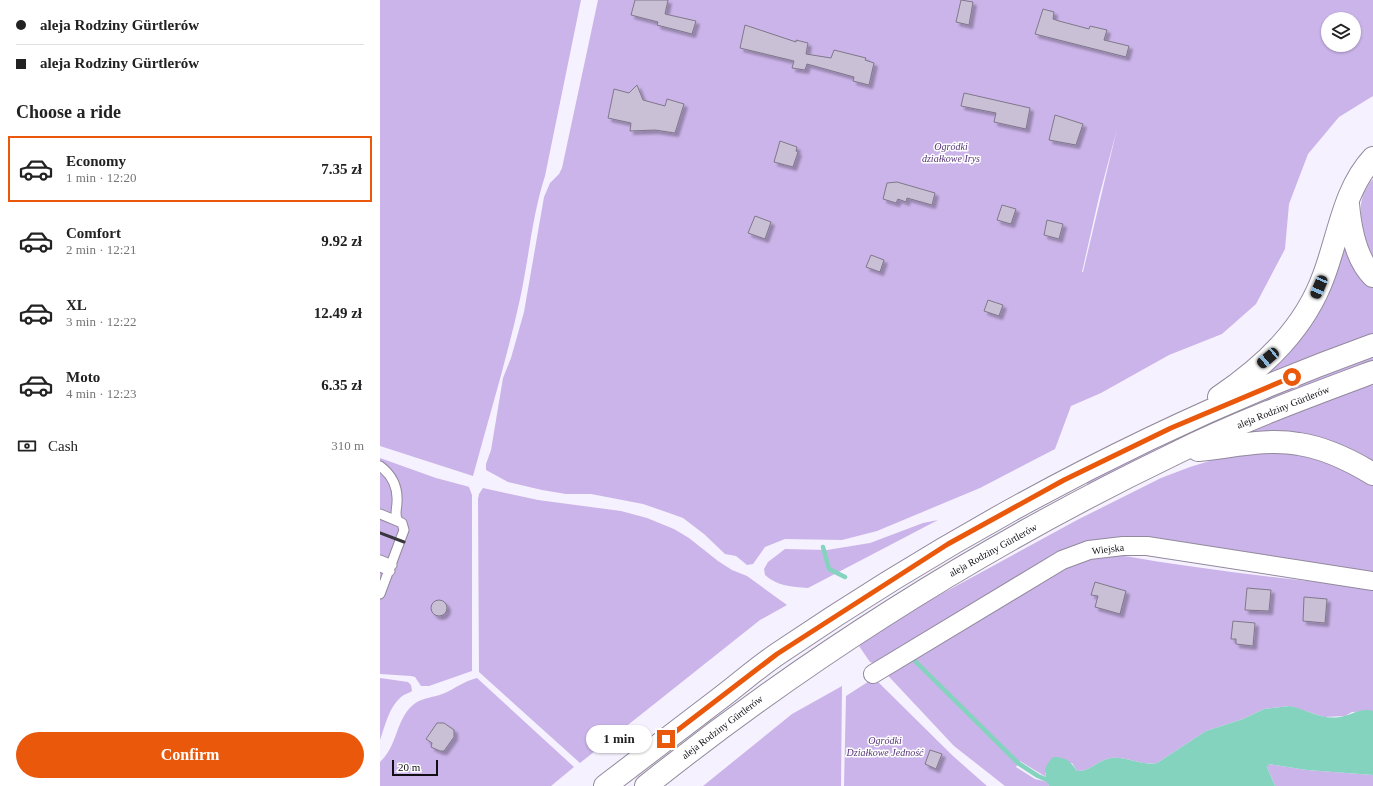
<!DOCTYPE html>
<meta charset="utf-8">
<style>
body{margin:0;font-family:Georgia,serif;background:#f2f2f2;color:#222;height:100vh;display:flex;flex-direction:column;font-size:15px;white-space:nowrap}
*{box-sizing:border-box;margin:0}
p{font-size:13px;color:#767676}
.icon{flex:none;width:22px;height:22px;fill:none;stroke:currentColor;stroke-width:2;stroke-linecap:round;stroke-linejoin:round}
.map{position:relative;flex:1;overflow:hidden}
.details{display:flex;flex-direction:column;background:#fff;width:380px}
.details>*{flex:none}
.guide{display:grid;align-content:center;height:88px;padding:0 16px;background:#fff}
.buttons{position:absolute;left:941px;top:12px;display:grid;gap:8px}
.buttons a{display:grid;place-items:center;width:40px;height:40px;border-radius:50%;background:#fff;box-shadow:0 1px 3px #0004;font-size:20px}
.scale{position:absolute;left:12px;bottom:10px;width:46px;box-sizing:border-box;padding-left:4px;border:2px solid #110e15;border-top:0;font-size:11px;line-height:14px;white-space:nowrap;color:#110e15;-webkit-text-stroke:3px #fff;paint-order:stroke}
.end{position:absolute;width:18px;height:18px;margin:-9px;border:5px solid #ea580c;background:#fff;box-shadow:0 0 0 2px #fff}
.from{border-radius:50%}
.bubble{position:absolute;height:28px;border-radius:14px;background:#fff;box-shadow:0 1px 3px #0004;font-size:13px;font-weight:700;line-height:28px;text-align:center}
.car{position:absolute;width:12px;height:24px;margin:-12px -6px;border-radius:5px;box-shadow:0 0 3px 1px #0007;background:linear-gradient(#222 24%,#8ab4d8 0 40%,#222 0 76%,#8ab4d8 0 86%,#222 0)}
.guide b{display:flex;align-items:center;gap:14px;height:38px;font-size:15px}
.guide b+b{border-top:1px solid #e0e0e0}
.guide i{width:10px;height:10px;background:#222}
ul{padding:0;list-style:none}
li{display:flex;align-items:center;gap:12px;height:66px;margin:0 8px 6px;padding:0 8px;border:2px solid transparent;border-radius:0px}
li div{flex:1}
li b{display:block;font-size:15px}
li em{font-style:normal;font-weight:700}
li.on{border-color:#ea580c}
li>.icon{width:36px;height:36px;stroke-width:1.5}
h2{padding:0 16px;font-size:18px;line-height:48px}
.pay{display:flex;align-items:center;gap:10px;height:44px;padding:0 16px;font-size:15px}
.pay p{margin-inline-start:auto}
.cta{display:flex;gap:8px;margin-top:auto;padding:8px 16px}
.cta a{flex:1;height:46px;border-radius:24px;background:#ea580c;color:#fff;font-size:16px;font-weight:700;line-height:46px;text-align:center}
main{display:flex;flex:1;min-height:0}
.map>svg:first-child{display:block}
.green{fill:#cbb4e9;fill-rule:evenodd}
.water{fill:#84d3be}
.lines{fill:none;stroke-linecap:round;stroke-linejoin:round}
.stream{stroke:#84d3be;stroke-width:4.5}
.building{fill:#c9c0d5;stroke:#7f778a;filter:url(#shadow)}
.lane-casing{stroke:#92899d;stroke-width:11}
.street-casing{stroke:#92899d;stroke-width:20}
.secondary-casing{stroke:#92899d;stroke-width:24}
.lane{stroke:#fff;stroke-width:9}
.street{stroke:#fff;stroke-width:18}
.secondary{stroke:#fff;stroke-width:22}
.rail{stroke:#39363e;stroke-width:3}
.route{stroke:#ea580c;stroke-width:5}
.labels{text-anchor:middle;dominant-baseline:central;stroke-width:3;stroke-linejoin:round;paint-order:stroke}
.park-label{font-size:10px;font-style:italic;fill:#553478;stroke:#fff}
.street-label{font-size:10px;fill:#110e15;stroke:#fff}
</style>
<main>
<section class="details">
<div class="guide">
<b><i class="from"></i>aleja Rodziny Gürtlerów</b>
<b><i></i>aleja Rodziny Gürtlerów</b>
</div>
<h2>Choose a ride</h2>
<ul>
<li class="on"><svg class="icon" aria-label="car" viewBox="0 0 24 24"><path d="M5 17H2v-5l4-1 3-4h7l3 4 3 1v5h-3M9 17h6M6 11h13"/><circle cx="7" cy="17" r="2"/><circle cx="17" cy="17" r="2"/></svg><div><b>Economy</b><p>1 min · 12:20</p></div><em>7.35 zł</em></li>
<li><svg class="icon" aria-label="car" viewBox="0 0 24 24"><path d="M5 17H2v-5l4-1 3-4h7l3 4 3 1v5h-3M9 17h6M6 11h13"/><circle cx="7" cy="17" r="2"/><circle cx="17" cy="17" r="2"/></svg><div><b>Comfort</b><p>2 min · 12:21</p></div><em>9.92 zł</em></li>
<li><svg class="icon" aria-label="car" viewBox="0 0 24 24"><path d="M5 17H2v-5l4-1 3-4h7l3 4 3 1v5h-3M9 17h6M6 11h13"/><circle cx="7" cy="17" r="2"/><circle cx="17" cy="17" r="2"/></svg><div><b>XL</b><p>3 min · 12:22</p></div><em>12.49 zł</em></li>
<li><svg class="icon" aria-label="car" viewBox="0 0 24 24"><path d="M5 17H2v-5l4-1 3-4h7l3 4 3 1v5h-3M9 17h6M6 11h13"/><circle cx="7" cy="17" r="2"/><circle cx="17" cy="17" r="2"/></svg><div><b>Moto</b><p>4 min · 12:23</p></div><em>6.35 zł</em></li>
</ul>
<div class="pay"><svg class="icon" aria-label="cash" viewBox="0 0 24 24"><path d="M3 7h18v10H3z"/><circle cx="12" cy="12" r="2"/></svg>Cash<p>310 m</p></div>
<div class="cta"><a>Confirm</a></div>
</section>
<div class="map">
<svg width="993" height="786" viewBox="0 0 993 786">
<defs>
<filter id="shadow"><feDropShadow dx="3.5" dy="3.5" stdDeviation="1" flood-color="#0004"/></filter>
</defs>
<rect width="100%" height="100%" fill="#f6f1fe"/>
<path class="green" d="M0 0H201L165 176C152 216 149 258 140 299 127 358 109 417 93 476L0 446Z
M218 0H993V96L959 117 928 154 909 204 905 249 876 304 842 334 789 355 721 393 691 406 675 449 600 488 497 531 462 540 405 539 385 547 373 564 367 565 356 556 345 554 324 534 303 518 292 514 263 504 211 494H186L162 490 128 482 106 470V464L111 450 123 378 131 358 144 312 164 197 170 183 179 174 182 168ZM948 19H974V45H948ZM737 129 703 272H702L719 197Z
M993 179V261C988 254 987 246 985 238 979 215 977 198 993 179Z
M960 239 993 286V336L881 379Z
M993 353V363L708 488 706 478 754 453Z
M993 380V465L857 435Z
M892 451 943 459 993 483V576L964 567 776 542 739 555C823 570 908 579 993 588V711L972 712 965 716 944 717 910 706 884 709 863 719 826 731 777 763C761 766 747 756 731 758 718 760 710 772 697 771L692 763 665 773 666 777 640 761 636 767 655 779 668 782 669 786H625L574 746 498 665 490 662 479 646 481 645 477 640 697 520 781 478 810 467 836 459 863 454Z
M0 458 56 478 86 486 89 487 92 495V671L49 686H41L35 677 31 676 0 674Z
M103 488 158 500 241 511 267 518 294 529 309 538 338 561 352 570 367 576 407 605 380 620 200 763 99 672 98 499 99 494Z
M558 520 428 588C412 587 397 586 385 575L384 569 388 562 405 549 447 550 490 543 543 523Z
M0 678 28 682 31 685 32 691C28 694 24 694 21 697 9 707 5 726 0 740Z
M97 678 194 767 171 786H0V762C14 749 15 732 24 716 37 694 50 701 69 691 78 686 86 681 97 678Z
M494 678 573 756 607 786H464L466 696Z
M462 686 461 786H323L412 714Z
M888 764 927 770 993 775V786H895L887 767Z"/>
<path class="water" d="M910 706C928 710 941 720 960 717 972 715 980 707 993 711V775L927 770 889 764 887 767 895 786H669C664 772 663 768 673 757 686 757 690 761 697 771 710 772 718 760 731 758 747 756 761 766 777 763L826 731 863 719 884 709Z"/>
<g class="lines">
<path class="stream" d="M443 547 449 569 465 577
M535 661 638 763 658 776 672 782"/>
</g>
<path class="building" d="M255 0H288L285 14 316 21 312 34 277 25 278 22 251 15Z
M581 0 593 2 589 25 576 22Z
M663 9 674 12 673 19 679 21 709 29 710 26 727 30 724 40 749 46 746 57 655 34Z
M365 25 416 42V40L428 43 426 54 451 58 454 50 486 58 485 60 494 63 489 85 473 81 474 77 427 64 425 70 412 68 414 61 360 48Z
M257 85 263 100 285 106 287 99 304 104 295 133 275 130 250 131 251 123 228 118 234 89 249 93Z
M584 93 650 108 646 129 614 122 616 113 581 106Z
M675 115 703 124 696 145 669 140Z
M400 141 417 147 416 151 418 152 413 167 394 162Z
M517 182 555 193 552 205 527 198 526 202 518 199 516 203 503 199 507 183Z
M622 205 636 209 631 224 617 220Z
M375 216 391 222 385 239 368 233Z
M667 220 683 224 679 239 664 235Z
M491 255 504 260 500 272 486 267Z
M608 300 623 305 619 316 604 311Z
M715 582 746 591 740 614 715 607 718 596 711 595Z
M867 588 891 590 889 611 865 610Z
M924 597 947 599 945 623 923 621Z
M51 608a8 8 0 1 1 16 0a8 8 0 1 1-16 0Z
M853 621 875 623 873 646 856 644V639H851Z
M57 723H64L74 730V737L64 751H60L51 747 52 743 46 739Z
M550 750 562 754 556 769 545 764Z"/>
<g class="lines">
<g class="lane-casing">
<path id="lane" d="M0 466C12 475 18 487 17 502 17 509 14 515 18 521
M0 514 22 523 24 530 0 594
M0 560 12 565
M0 567 10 571"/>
</g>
<g class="street-casing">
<path id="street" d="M493 674 682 560 709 550 743 546H767L993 581"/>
</g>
<g class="secondary-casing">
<path id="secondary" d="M968 204C970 227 976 259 993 276
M839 397C885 366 925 328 944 275 959 235 964 189 993 158
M818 450C851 447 887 438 919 444 946 448 970 460 993 474
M225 786C263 757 301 728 339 699 359 684 378 667 399 653 585 527 782 421 993 345
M266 786C430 655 605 545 794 454 858 422 926 397 993 372"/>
</g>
<use href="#lane" class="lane"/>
<use href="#street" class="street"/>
<use href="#secondary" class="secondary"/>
<path class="rail" d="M0 533 24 542"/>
</g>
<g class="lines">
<path class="route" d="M286 739 397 654 568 544 684 480 791 428 912 377"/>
</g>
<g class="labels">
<g class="park-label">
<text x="571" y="146">Ogródki<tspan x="571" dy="12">działkowe Irys</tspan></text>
<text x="505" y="740">Ogródki<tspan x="505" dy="12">Działkowe Jedność</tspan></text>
</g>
<g class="street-label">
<text transform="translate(903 407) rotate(-22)">aleja Rodziny Gürtlerów</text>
<text transform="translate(728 549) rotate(-7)">Wiejska</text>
<text transform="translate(613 550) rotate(-29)">aleja Rodziny Gürtlerów</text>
<text transform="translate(342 727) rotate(-37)">aleja Rodziny Gürtlerów</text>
</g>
</g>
</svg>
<div class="buttons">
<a><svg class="icon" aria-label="layers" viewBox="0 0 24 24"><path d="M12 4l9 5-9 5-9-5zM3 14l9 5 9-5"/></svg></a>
</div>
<div class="scale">20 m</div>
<i class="end from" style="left:912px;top:377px"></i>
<i class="end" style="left:286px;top:739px"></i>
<div class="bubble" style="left:206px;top:725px;width:66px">1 min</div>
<i class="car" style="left:939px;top:287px;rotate:203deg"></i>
<i class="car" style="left:888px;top:358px;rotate:230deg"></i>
</div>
</main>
